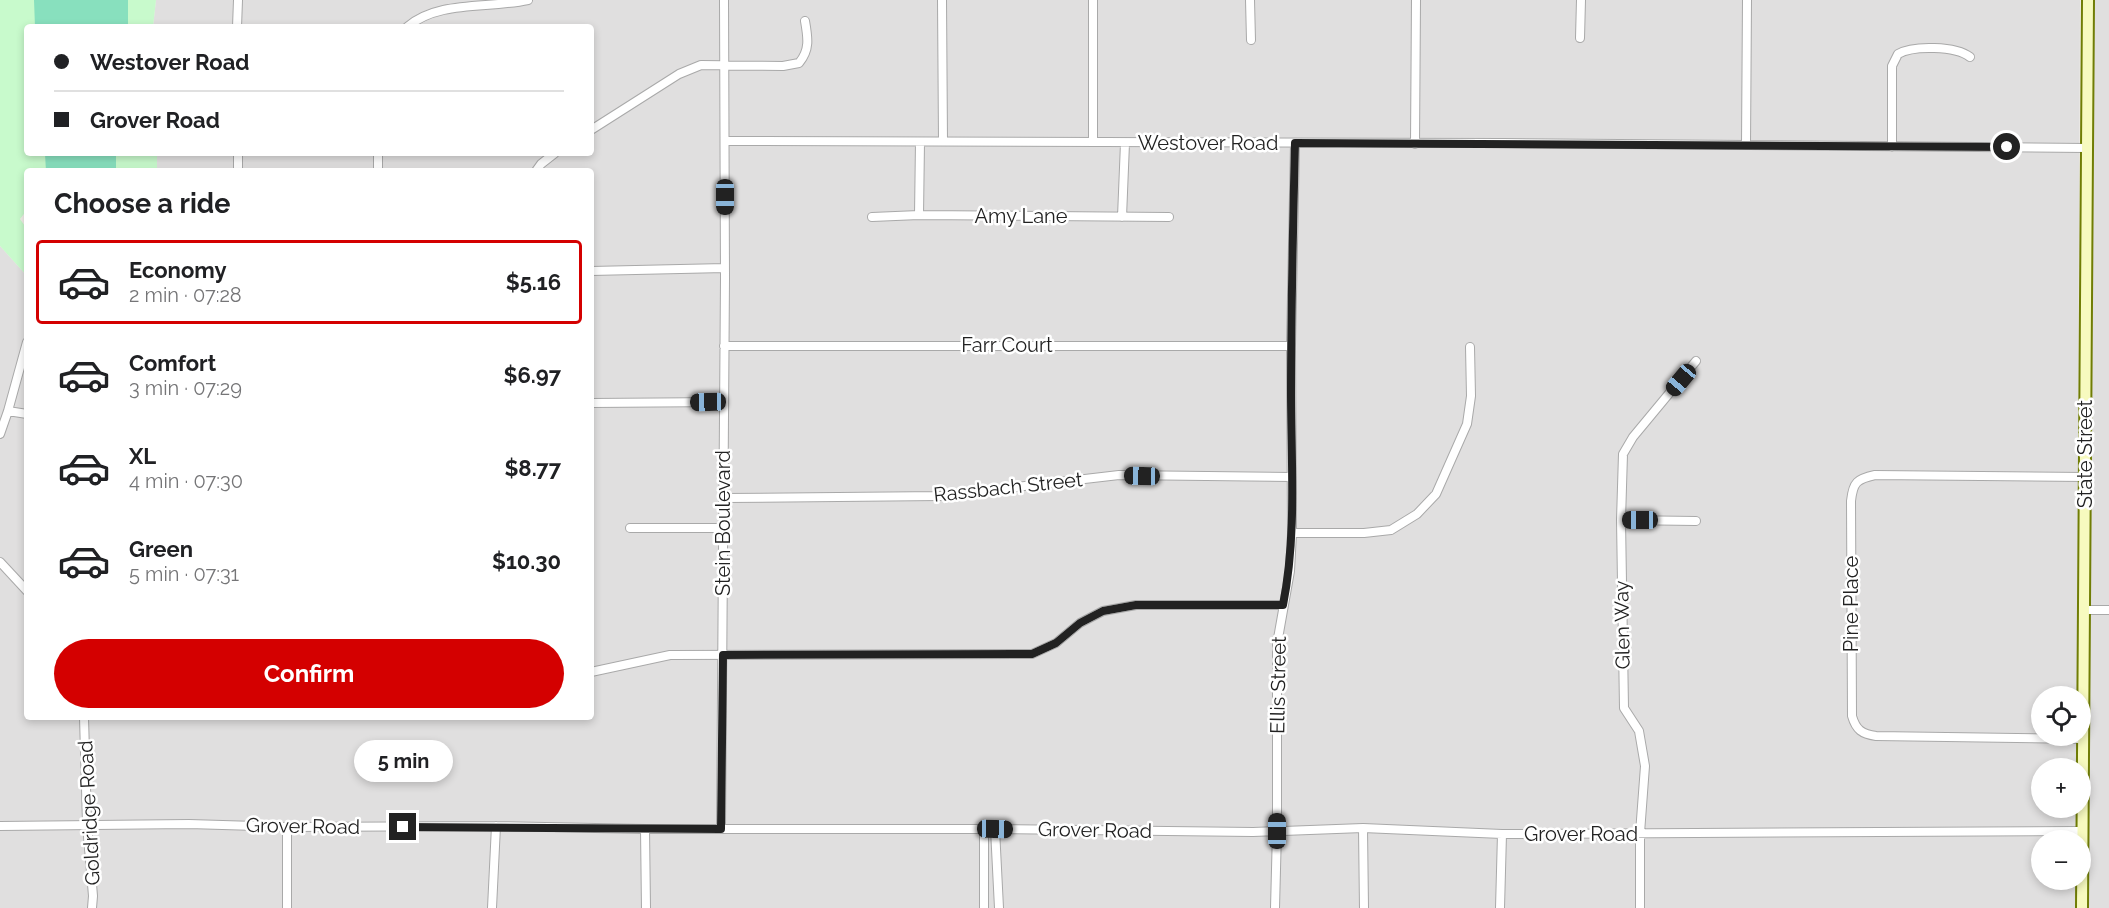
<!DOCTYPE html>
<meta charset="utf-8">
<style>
body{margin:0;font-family:Raleway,sans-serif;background:#f2f2f2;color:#202124;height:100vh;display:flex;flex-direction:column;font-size:22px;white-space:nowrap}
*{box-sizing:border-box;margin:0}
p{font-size:20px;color:#757577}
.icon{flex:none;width:33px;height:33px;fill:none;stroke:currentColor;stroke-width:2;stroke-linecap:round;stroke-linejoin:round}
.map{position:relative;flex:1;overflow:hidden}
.side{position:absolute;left:24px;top:168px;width:570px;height:552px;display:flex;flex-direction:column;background:#fff;border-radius:6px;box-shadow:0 3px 9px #0003}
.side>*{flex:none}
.top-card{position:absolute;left:24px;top:24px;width:570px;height:132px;border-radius:6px;box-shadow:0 3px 9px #0003;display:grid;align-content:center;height:132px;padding:0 30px;background:#fff}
.controls{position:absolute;left:2031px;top:686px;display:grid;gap:12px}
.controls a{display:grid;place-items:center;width:60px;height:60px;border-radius:50%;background:#fff;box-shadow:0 3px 9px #0003;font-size:30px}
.end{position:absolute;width:27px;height:27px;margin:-14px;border:8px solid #222;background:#fff;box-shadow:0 0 0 3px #fff}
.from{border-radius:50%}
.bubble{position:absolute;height:42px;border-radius:21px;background:#fff;box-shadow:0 3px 9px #0003;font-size:20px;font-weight:700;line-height:42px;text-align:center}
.car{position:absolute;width:18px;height:36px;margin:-18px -9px;border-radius:8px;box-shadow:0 0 4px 2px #0007;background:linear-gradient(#222 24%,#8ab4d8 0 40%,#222 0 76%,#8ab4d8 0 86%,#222 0)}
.top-card b{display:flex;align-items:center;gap:21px;height:57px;font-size:22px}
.top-card b+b{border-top:2px solid #e0e0e0}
.top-card i{width:15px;height:15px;background:#202124}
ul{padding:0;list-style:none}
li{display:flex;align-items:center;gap:18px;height:84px;margin:0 12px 9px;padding:0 18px;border:3px solid transparent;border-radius:6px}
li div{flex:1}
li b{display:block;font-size:22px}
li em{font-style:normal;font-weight:700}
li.active{border-color:#d40000}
li>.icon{width:54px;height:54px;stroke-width:1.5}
h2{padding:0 30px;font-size:27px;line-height:72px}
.primary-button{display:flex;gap:12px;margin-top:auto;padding:12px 30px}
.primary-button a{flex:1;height:69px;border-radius:36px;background:#d40000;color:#fff;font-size:24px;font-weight:700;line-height:69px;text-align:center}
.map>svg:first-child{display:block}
.residential{fill:#e0dfdf}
.park{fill:#c8facc}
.pitch{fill:#88e0be}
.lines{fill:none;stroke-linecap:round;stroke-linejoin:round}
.minor-casing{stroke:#a9a9a9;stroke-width:10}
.secondary-casing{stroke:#707d05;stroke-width:14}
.minor{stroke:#fff;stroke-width:8}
.secondary{stroke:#f7fabf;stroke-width:10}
.route{stroke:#222;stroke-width:8}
.labels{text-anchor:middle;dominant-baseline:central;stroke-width:5;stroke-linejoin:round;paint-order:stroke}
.street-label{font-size:20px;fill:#222;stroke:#fff}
</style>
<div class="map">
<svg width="2109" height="908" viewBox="0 0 2109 908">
<rect width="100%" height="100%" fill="#f2efe9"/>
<path class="residential" d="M156 0H2080L2077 696H2042V735H2077V768H2042V807H2077V840H2042V879H2077L2076 908H0V246L27 276V717H591V171H157V153H591V27H153Z
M2093 0H2109V908H2086Z"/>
<path class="park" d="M0 0H156L153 27H27V153H157V171H27V210L20 219 27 229V276L0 246Z"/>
<path class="pitch" d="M34 0H128V27H35Z
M116 153V171H46L45 154Z"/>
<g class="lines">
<g class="minor-casing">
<path id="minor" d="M942 0 943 141
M1250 0 1251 40
M237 27 238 0
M407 27C439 0 487 9 528 0
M1580 38 1581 0
M591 130 679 74 701 65 783 66 799 63C810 50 808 38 805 21
M725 141 1503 143 2087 148
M1093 142V0
M1415 144 1416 0
M1746 145 1747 0
M1892 147V66L1898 54C1913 45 1956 46 1970 57
M238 153V171
M378 153V171
M536 171 541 164 555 153
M919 215 920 142
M872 217 919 215 1169 217
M1122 217 1125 143
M591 271 725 268
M724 346H1291
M591 403 724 402
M8 411 27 414
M0 434 8 411 27 342
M724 498 940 496 1119 475 1291 477
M1621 520 1696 521
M630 528H724
M1292 533H1364L1391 530 1417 514 1436 494 1467 424 1471 396 1470 347
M0 562 27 591
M2084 610H2109
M591 672 670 655 1032 654 1056 643 1080 623 1103 611 1136 605H1283
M84 717 87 824 93 896 92 908
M2083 739 1876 736C1862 734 1856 730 1852 716L1851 501C1853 482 1857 479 1875 475L2085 477
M0 826 189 824 287 827 496 826 645 829H995L1253 832 1363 828 1502 834 2082 831
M1363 828 1364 908
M645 829 646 908
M721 829 725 278 724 0
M984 829V908
M995 829 999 908
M287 908V827
M492 908 496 826
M1275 908 1277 831V644L1290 571 1292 533 1291 346 1295 143
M1500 908 1502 834
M1640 908V833L1645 766 1639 731 1624 708 1621 520 1623 454 1633 437 1696 361"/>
</g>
<g class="secondary-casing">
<path id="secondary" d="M2082 908 2088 0"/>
</g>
<use href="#minor" class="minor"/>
<use href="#secondary" class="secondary"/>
</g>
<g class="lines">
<path class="route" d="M403 827 721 829 723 655 1032 654 1056 643 1080 623 1103 611 1136 605H1283C1297 535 1291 462 1291 391 1291 308 1293 226 1295 143L2007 147"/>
</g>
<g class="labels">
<g class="street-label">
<text x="1208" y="143">Westover Road</text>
<text x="1021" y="216">Amy Lane</text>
<text x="1007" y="345">Farr Court</text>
<text transform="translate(2085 454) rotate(-90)">State Street</text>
<text transform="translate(1008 487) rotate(-6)">Rassbach Street</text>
<text transform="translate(723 523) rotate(-90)">Stein Boulevard</text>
<text transform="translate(1851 604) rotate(-90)">Pine Place</text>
<text transform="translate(1622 625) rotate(-91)">Glen Way</text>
<text transform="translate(1278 685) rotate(-89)">Ellis Street</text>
<text transform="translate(89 813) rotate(-93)">Goldridge Road</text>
<text transform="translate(303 826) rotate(1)">Grover Road</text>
<text transform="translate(1095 830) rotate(1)">Grover Road</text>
<text x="1581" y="834">Grover Road</text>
</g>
</g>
</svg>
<div class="controls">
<a><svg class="icon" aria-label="locate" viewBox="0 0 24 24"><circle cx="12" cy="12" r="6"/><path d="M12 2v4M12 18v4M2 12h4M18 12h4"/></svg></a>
<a>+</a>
<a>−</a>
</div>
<i class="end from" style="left:2007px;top:147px"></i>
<i class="end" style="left:403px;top:827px"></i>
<div class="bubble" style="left:354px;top:740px;width:99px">5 min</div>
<i class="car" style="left:725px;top:197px;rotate:180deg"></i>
<i class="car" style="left:1681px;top:380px;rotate:220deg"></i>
<i class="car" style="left:708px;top:402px;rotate:269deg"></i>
<i class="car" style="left:1142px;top:476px;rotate:271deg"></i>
<i class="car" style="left:1640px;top:520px;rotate:270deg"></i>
<i class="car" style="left:995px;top:829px;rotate:91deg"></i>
<i class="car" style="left:1277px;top:831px;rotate:0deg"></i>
<div class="top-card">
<b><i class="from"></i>Westover Road</b>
<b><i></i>Grover Road</b>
</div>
<section class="side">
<h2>Choose a ride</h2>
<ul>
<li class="active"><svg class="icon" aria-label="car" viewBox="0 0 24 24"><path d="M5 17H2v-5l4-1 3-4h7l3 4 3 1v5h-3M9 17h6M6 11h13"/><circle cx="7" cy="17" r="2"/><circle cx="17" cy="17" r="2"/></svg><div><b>Economy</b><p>2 min · 07:28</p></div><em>$5.16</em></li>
<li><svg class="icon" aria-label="car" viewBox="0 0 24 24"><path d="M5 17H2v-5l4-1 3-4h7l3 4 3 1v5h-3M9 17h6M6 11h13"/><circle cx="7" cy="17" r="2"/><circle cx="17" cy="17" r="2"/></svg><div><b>Comfort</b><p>3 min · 07:29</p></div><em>$6.97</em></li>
<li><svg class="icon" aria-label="car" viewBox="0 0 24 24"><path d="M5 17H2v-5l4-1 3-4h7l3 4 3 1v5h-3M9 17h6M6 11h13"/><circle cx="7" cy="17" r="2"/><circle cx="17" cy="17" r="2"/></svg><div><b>XL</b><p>4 min · 07:30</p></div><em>$8.77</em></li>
<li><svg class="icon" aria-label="car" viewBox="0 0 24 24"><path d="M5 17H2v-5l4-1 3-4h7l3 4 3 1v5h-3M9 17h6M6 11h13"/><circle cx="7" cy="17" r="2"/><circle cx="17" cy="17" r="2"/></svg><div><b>Green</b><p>5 min · 07:31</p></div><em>$10.30</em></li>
</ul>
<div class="primary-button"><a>Confirm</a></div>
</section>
</div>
